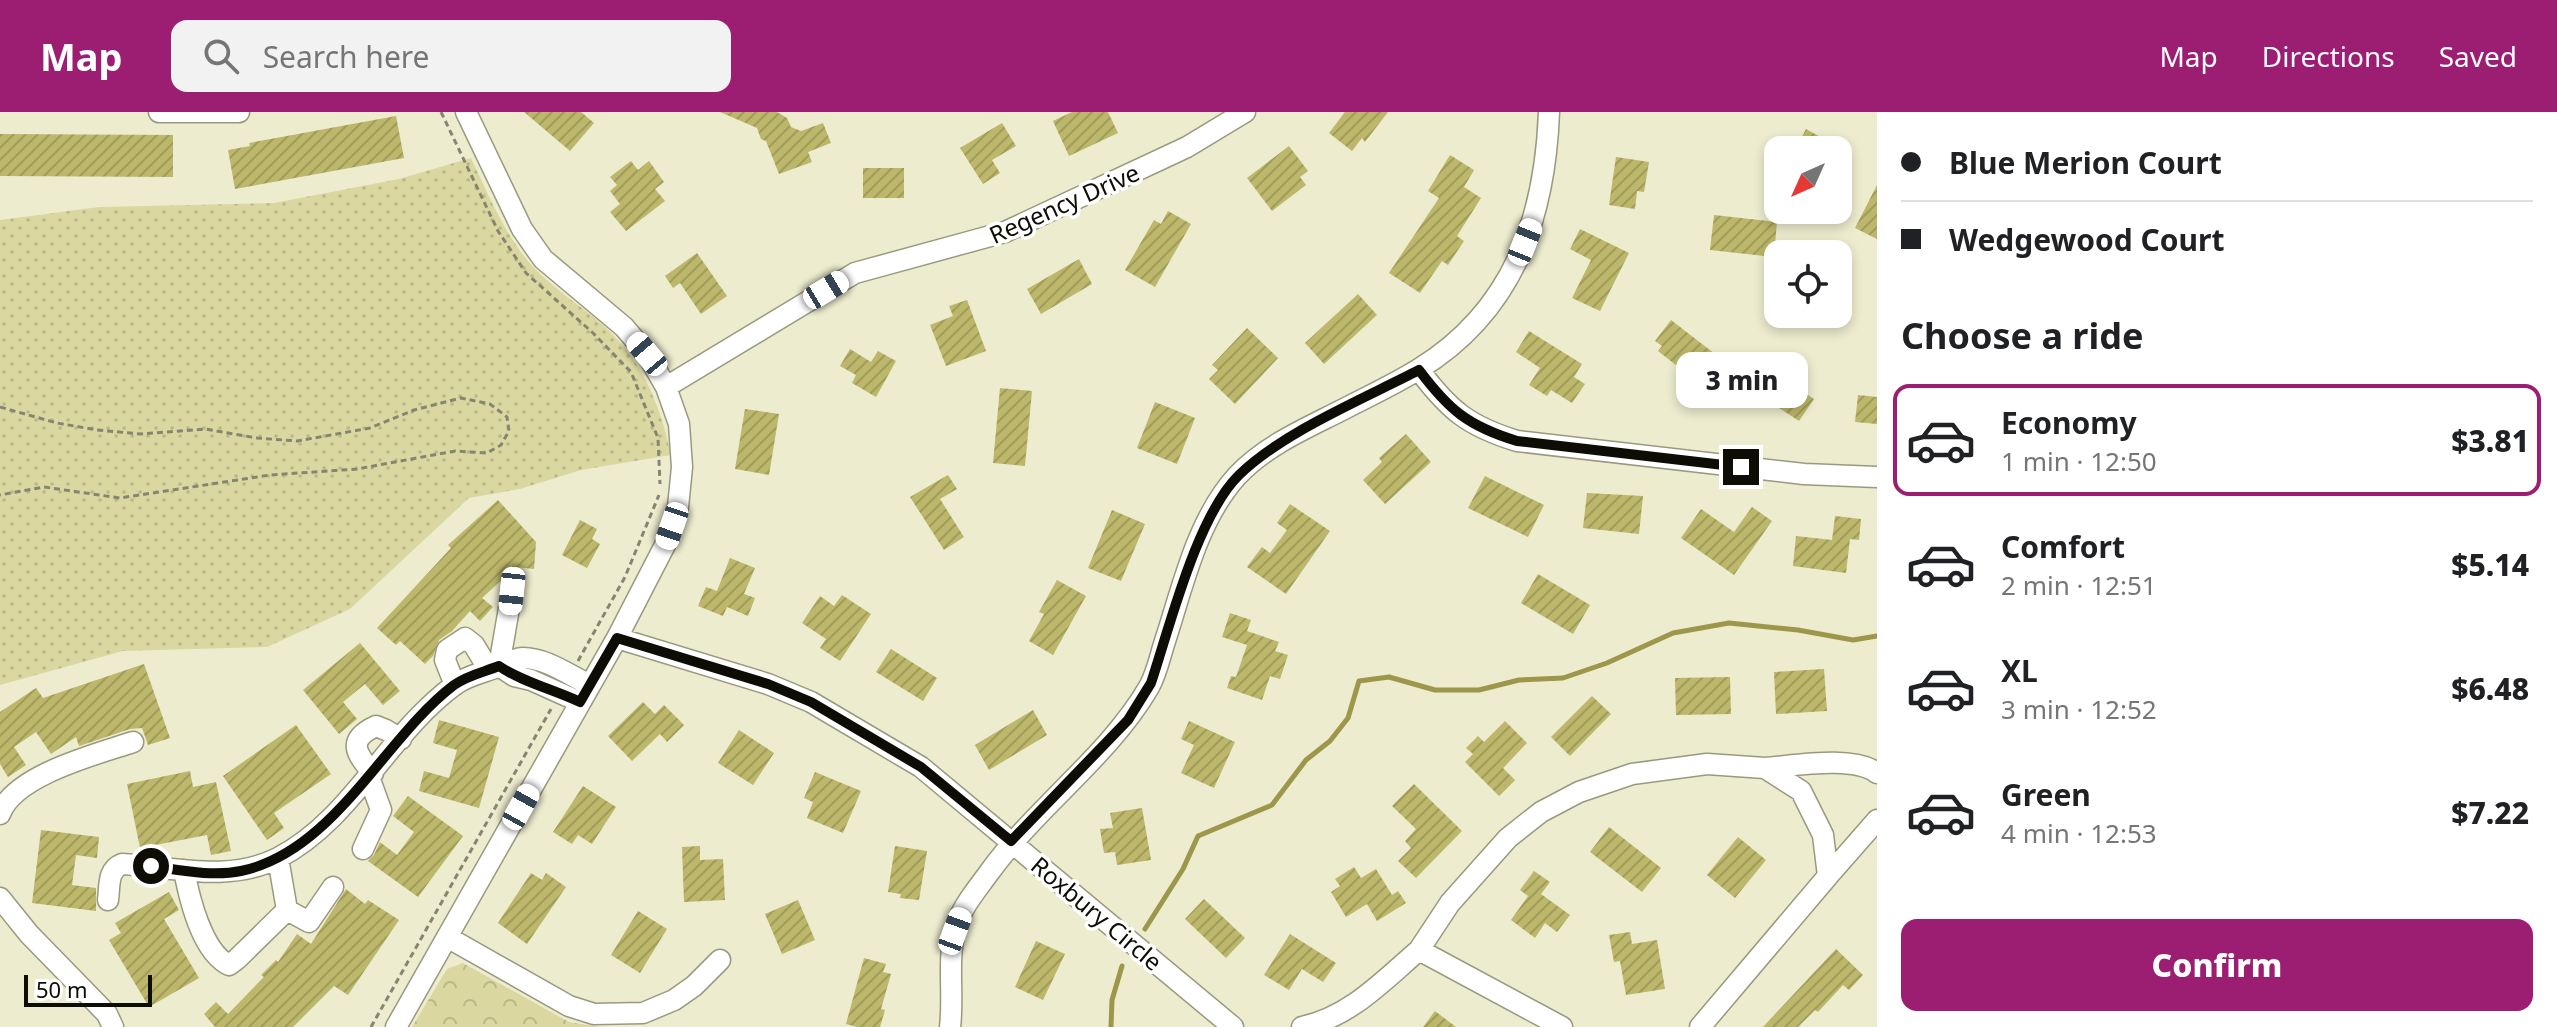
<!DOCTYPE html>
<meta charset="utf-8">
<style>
body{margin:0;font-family:"Noto Sans",sans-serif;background:#f2f2f2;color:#202124;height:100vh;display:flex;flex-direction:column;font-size:30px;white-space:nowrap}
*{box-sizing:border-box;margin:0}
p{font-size:26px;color:#757577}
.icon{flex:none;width:44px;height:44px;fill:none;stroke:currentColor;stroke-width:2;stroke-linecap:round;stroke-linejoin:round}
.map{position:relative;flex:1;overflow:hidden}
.drawer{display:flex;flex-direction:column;background:#fff;width:680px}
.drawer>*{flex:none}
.guide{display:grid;align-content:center;height:176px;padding:0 24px;background:#fff}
.needle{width:52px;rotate:225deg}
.buttons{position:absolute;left:1764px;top:24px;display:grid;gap:16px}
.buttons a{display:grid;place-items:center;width:88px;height:88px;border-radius:16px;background:#fff;box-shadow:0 4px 12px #0003;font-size:40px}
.scale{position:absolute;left:24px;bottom:20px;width:128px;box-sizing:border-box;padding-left:8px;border:4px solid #0e0d05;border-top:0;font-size:22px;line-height:28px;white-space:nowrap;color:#0e0d05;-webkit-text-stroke:6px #fff;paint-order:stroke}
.end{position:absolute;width:36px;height:36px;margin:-18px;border:10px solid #0e0d05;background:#fff;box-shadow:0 0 0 4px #fff}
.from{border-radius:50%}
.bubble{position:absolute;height:56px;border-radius:16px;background:#fff;box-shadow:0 4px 12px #0003;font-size:26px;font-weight:800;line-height:56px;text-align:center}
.car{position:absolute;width:24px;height:48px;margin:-24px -12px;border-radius:10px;box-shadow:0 0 6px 2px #0007;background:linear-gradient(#fff 24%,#345 0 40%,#fff 0 76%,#345 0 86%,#fff 0)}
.guide b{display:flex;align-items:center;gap:28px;height:76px;font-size:30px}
.guide b+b{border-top:2px solid #e0e0e0}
.guide i{width:20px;height:20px;background:#202124}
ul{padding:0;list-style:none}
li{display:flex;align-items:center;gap:24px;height:112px;margin:0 16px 12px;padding:0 8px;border:4px solid transparent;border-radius:16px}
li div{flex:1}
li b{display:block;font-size:30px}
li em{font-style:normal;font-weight:800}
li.on{border-color:#9c1e73}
li>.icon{width:72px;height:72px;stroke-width:1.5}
h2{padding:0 24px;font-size:36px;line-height:96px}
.button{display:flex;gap:16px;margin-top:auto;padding:16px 24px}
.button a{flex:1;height:92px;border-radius:16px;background:#9c1e73;color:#fff;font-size:32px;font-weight:800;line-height:92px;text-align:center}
header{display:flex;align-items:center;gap:48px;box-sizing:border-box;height:112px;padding:0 40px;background:#9c1e73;color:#fff}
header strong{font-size:38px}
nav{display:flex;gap:44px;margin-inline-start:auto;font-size:28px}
.search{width:560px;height:72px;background:#f2f2f2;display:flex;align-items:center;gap:20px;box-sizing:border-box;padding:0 28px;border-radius:16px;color:#757577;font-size:30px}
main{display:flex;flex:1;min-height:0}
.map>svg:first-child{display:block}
.grass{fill:url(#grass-dots)}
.park{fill:url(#park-crowns)}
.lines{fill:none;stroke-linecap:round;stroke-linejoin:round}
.stream{stroke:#9c974a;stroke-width:5}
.building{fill:url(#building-hatch)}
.minor-casing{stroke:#9a997f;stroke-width:23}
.path{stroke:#868572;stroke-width:3;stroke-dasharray:6 4;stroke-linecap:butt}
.minor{stroke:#fff;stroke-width:20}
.route{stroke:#0e0d05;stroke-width:10}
.labels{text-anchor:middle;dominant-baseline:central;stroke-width:7;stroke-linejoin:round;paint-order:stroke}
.street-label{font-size:24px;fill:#0e0d05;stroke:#fff}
</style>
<header>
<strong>Map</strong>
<div class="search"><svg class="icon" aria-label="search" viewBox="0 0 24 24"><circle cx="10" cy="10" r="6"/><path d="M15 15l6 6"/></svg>Search here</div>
<nav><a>Map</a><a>Directions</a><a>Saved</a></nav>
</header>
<main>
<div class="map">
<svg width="1877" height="915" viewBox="0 0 1877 915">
<defs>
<pattern id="grass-dots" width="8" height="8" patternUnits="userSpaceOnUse" patternTransform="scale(2)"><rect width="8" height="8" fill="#dad8a0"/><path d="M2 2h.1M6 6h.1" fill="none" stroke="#bab888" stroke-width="1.8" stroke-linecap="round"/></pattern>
<pattern id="park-crowns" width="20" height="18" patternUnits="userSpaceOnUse" patternTransform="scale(2)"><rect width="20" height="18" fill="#dad8a0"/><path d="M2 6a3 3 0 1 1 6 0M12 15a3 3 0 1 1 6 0" fill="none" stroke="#bab888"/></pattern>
<pattern id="building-hatch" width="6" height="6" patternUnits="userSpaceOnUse" patternTransform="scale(2)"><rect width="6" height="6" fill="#bcb76a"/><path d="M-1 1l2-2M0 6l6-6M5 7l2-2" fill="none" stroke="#a09c5a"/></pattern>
</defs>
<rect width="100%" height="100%" fill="#edeccf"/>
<path class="grass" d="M471 46C489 84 506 126 535 157 554 176 576 191 596 207 640 243 660 290 671 343L581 358 520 377 469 386 350 497 267 535 123 539 0 573V108L99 95 274 91 399 67Z"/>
<path class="park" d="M463 851 569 910 600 915H412L447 857Z"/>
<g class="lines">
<path class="stream" d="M1145 817 1183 757 1198 724 1272 693 1306 648 1330 629 1348 606 1359 569 1389 565 1435 578H1479L1519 568 1563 566 1607 551 1673 521 1729 511 1798 518 1853 528 1877 524
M1111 915 1112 888 1122 854"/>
</g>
<path class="building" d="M524 0H581L594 11 570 39Z
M720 0H777L787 6 791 15 801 19 823 11 831 31 808 40 812 50 779 62 766 29 761 27 757 16Z
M1072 0H1108L1118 21 1069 44 1053 9Z
M1345 0H1388L1365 30 1362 26 1352 39 1329 21Z
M396 4 404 46 235 77 228 38 250 34 249 31Z
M1002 11 1016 34 992 48 1000 61 983 72 960 36Z
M1806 17 1844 38H1795Z
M0 22 173 23V65L0 64Z
M1289 34 1308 59 1300 65 1306 73 1272 99 1247 66Z
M1450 43 1474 58 1464 75 1481 86 1457 124 1464 129 1448 153 1442 149 1420 181 1389 161 1439 86 1428 79Z
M1616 45 1649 50 1644 80 1637 79 1635 97 1609 93Z
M631 49 638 58 649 49 664 70 655 77 665 89 626 119 610 100 620 92 610 79 617 73 610 65Z
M863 56H904V86H863Z
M1877 73V127L1855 116Z
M1168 99 1191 112 1155 175 1125 158 1154 108 1161 112Z
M1714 103 1777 110 1774 145 1710 138Z
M1580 117 1629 141 1600 199 1572 186 1591 148 1570 137Z
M697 141 727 184 701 202 680 171 673 176 665 164Z
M1079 147 1092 172 1041 202 1027 177Z
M1358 182 1377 203 1324 252 1305 231Z
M967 188 986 239 946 254 930 213 953 204 949 194Z
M1671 208 1715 242 1695 268 1658 239 1662 234 1655 229Z
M1247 216 1278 246 1235 292 1209 267 1218 258 1212 253Z
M1529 219 1582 252 1574 265 1585 272 1572 291 1551 278 1547 284 1529 273 1540 256 1516 240Z
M850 237 871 250 878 239 896 249 876 285 852 271 856 263 840 254Z
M1764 253 1814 287 1799 309 1749 276Z
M1000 276 1032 279 1025 354 993 351Z
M1858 283 1877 285V312L1855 310Z
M1155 290 1195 306 1177 352 1137 336Z
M745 297 779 302 769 363 735 357Z
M1406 322 1431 350 1385 392 1363 368 1382 350 1379 346Z
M948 363 957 377 940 387 964 425 944 438 910 385Z
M1485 364 1544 393 1528 425 1468 396Z
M1587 381 1643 384 1639 422 1583 416Z
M498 388 536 430 534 457 516 455 482 486 493 495 480 509 470 499 452 519 439 528 433 544 425 552 400 529 396 533 377 516 451 436 448 433Z
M1290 392 1330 419 1286 482 1247 455 1262 435 1270 441 1287 418 1277 411Z
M1752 395 1772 409 1734 463 1681 426 1701 397 1734 420Z
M1112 398 1145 412 1121 469 1088 456Z
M1835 404 1861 407 1859 428 1850 427 1846 461 1793 454 1796 424 1832 428Z
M580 408 597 417 592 427 600 432 587 456 562 443Z
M730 446 755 456 744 482 755 486 748 504 727 495 723 504 698 494 706 475 717 479Z
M1538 462 1590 493 1573 522 1521 491Z
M1057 468 1086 484 1053 543 1029 529 1044 502 1039 500Z
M842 483 871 502 840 549 820 536 826 527 802 511 820 484 834 494Z
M1230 501 1251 508 1247 519 1279 530 1275 539 1288 543 1280 567 1270 564 1262 588 1227 576 1231 564 1236 565 1247 533 1222 525Z
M360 531 400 579 383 593 365 572 343 590 357 607 339 622 303 578Z
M891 537 937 566 923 589 876 560Z
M144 552 170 626 148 633 142 616 130 617 79 634 76 625 51 642 36 620 14 635 26 653 8 665 0 652V600L36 576 43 586Z
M1824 557 1827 599 1776 602 1774 560Z
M1730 565 1731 602 1676 603 1675 566Z
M1592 584 1611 602 1570 644 1551 625Z
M643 590 655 602 664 593 684 613 667 630 660 622 632 649 608 624Z
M1033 598 1047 623 989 658 975 633Z
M439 608 499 625 479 696 419 679 424 659 449 666 457 638 433 631Z
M1189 609 1235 630 1214 676 1181 661 1194 633 1181 627Z
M1505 609 1527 631 1503 656 1515 668 1499 684 1465 650 1473 642 1466 636 1478 624 1484 630Z
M296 613 331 662 274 701 284 716 267 728 223 664Z
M739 618 774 641 753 673 718 651Z
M190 659 193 675 216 670 231 739 211 743 207 723 140 736 127 672Z
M815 660 861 679 843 721 807 706 813 690 804 686Z
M1414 672 1462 719 1416 766 1398 749 1411 736 1405 729 1416 717 1392 694Z
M583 674 616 695 592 732 578 723 572 732 553 720Z
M408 684 463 724 418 785 368 749 374 743 380 730 397 743 414 720 393 704Z
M1142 696 1151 748 1117 753 1115 740 1104 741 1100 717 1113 716 1110 701Z
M1609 715 1661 756 1642 780 1590 740Z
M41 718 99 725 97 746 76 743 72 773 96 776V799L32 791Z
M1738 725 1766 748 1735 786 1707 763Z
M700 734V748L723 747 725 788 684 790 682 735Z
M895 734 927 739 919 788 900 786 901 782 888 780Z
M1354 755 1361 766 1376 757 1392 783 1398 779 1406 791 1377 809 1367 792 1346 805 1331 780 1340 774 1335 767Z
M1534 759 1550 770 1541 782 1570 803 1557 820 1545 811 1535 826 1511 808 1528 784 1520 778Z
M531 761 542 768 546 761 566 775 527 832 498 811Z
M346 777 365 792 368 788 399 808 348 883 334 874 293 915H215L204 902 216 890 228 902 264 865 261 863 276 848 278 850 297 822 311 832Z
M169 780 179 798 164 807 199 866 149 895 109 828 121 821 115 811Z
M1204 787 1245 826 1226 846 1185 807Z
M798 788 815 828 782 842 765 802Z
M638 799 667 817 640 861 611 843Z
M1630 820 1632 832 1657 828 1665 877 1626 883 1620 849 1614 850 1609 823Z
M1290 822 1336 851 1323 870 1302 857 1289 878 1264 863Z
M1036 829 1065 842 1043 888 1015 875Z
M1836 837 1863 863 1849 878 1843 873 1818 900 1815 898 1798 915H1763Z
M864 846 886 852 883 860 891 862 881 897 885 898 880 915H857L846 912Z
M1435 899 1456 915H1423Z"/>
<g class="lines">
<g class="minor-casing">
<path id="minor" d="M159 0H239
M1419 258C1449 298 1468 314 1517 329L1804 362 1877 365
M666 275 855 161 1005 120 1187 35 1245 0
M617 526 768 572 811 590 921 655 1233 915
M499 554 514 564 531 568 580 590
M499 554 512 479
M455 573 445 548 447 538 465 526 474 533 489 558
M1765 656C1794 654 1853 643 1877 661
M373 661C356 642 346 628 376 614L386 618 401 627
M0 702C14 663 97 642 133 630
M363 737 381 698 369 665
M184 758C189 785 202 840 229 853L237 847 287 798 278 746
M1828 764 1877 708
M0 786 29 822 107 902 113 915
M108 788C110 774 107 758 122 752 175 755 228 771 278 746 353 707 388 621 456 572 467 564 481 561 495 556 503 553 514 546 523 546 546 546 569 563 590 573
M287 798 309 810 333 775
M447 825 569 894 594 902 643 901 674 888 694 874 720 848
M396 915 617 526 665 433 678 395 682 355 679 312 666 275 647 242 624 215 543 147 522 117 466 0
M950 915C954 883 947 850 955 819 960 797 975 780 988 762 1036 695 1109 644 1149 575 1157 561 1160 544 1165 529 1183 474 1197 408 1237 364 1266 333 1307 316 1344 297 1369 284 1395 272 1419 257 1513 199 1545 107 1549 0
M1302 915C1350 905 1383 869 1419 838
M1562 915 1419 838 1450 791 1508 726 1541 700 1579 680 1632 662 1707 652 1765 656 1801 679 1823 723 1828 764 1700 915"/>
</g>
<path class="path" d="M441 0 498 119 526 161 593 221 631 260 658 326 660 372
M0 295 57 311 97 318 141 322 205 317 257 326 297 329 370 316 414 298 461 286 490 292 507 305 509 319 501 333 487 341 455 339 357 357 270 363 120 386 44 375 0 383
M578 549 625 465 659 383
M371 915 551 597"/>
<use href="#minor" class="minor"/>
</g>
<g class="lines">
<path class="route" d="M151 754C180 758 212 765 241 759 334 740 384 626 454 573 468 563 484 560 499 554 520 569 555 578 580 590L617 526 768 572 811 590 921 655 1011 729 1128 608 1151 571C1170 514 1197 404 1239 363 1283 320 1363 287 1419 258 1449 298 1468 314 1517 329L1741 355"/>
</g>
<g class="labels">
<g class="street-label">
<text transform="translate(1064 91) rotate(-24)">Regency Drive</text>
<text transform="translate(1097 801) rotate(40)">Roxbury Circle</text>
</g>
</g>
</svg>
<div class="buttons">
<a><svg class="needle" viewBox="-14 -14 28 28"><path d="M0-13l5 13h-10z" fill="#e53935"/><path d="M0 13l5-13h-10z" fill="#757577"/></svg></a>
<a><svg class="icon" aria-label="locate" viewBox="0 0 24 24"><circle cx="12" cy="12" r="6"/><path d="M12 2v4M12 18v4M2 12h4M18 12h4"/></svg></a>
</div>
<div class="scale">50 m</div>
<i class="end from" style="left:151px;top:754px"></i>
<i class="end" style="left:1741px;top:355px"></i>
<div class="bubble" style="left:1676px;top:240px;width:132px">3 min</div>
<i class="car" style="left:1525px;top:130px;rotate:22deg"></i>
<i class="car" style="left:826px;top:178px;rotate:59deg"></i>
<i class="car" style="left:647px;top:242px;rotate:320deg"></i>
<i class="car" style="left:672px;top:414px;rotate:199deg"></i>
<i class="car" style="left:512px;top:479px;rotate:186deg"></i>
<i class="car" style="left:521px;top:695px;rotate:29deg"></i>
<i class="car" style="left:955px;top:819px;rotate:20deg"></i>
</div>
<section class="drawer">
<div class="guide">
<b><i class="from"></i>Blue Merion Court</b>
<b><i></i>Wedgewood Court</b>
</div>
<h2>Choose a ride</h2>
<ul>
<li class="on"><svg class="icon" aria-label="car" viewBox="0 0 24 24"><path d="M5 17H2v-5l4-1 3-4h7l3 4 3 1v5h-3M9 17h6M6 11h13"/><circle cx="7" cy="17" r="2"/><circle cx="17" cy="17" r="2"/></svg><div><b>Economy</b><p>1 min · 12:50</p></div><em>$3.81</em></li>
<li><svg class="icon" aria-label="car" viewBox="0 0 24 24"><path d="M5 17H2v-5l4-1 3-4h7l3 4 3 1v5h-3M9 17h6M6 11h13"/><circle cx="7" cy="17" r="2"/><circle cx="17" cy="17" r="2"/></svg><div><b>Comfort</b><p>2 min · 12:51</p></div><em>$5.14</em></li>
<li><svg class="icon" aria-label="car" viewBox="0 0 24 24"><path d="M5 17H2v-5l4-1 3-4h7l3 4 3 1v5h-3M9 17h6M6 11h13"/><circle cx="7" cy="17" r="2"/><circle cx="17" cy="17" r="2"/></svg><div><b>XL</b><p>3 min · 12:52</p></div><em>$6.48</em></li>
<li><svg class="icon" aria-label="car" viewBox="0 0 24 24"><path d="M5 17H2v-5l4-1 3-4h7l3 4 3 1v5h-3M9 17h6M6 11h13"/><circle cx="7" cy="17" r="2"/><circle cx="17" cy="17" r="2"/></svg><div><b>Green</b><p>4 min · 12:53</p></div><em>$7.22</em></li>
</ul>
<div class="button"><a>Confirm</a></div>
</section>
</main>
